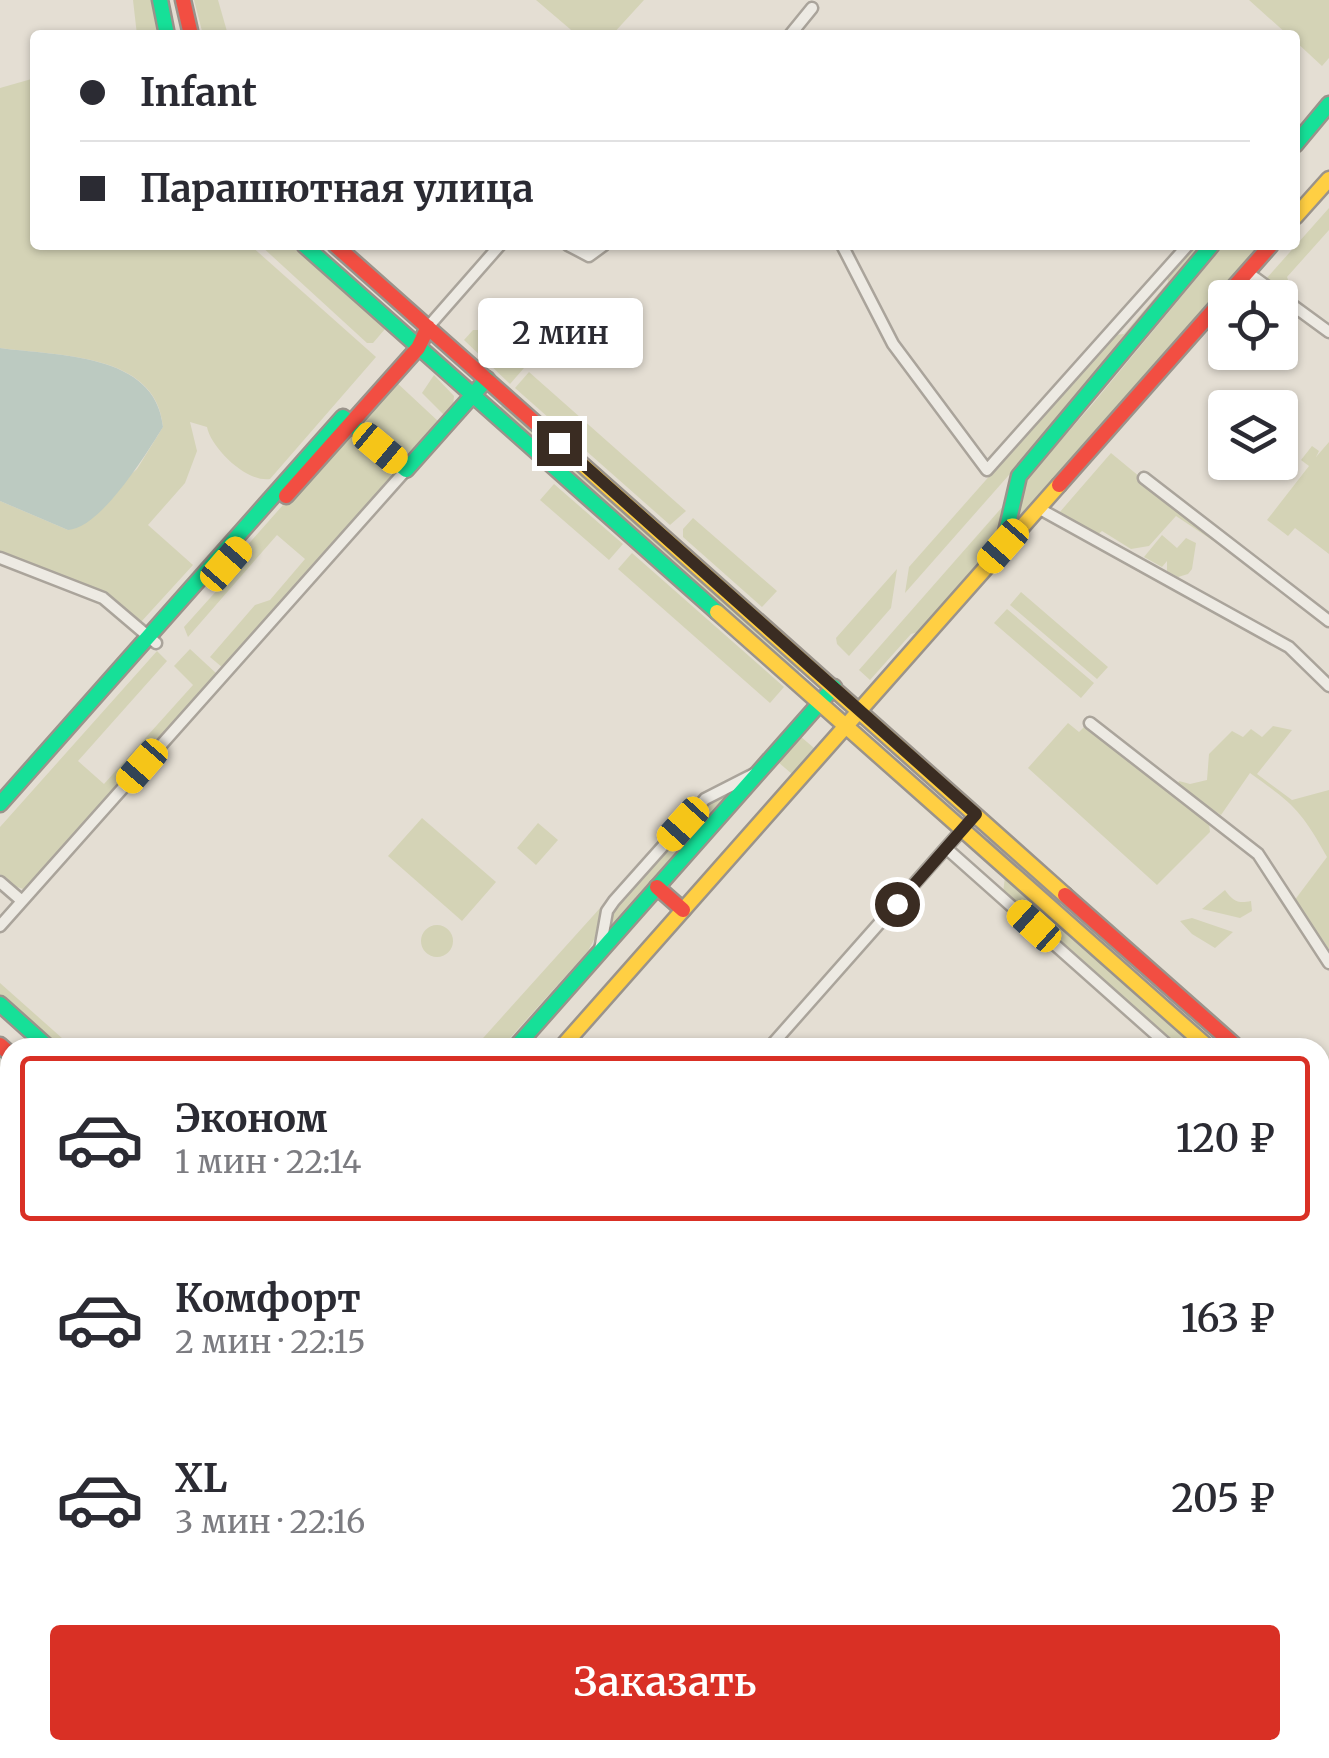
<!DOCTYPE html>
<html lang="ru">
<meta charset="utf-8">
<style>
body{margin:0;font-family:Merriweather,serif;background:#f7f7f7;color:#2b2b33;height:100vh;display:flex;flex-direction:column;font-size:38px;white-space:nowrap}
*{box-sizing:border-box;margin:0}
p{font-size:32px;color:#7c7c81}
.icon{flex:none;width:55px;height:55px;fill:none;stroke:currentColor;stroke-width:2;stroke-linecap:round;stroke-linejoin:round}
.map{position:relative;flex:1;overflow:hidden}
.details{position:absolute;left:0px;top:1038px;width:1330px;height:722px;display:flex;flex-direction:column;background:#fff;border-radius:30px 30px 0 0;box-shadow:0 2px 8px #0004}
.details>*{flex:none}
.guide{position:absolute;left:30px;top:30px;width:1270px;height:220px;border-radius:10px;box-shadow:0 2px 8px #0004;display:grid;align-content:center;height:220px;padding:0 50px;background:#fff}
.tools{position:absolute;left:1208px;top:280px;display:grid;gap:20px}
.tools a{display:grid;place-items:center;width:90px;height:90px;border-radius:10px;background:#fff;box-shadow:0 2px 8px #0004;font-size:50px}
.end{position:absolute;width:45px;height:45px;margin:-22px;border:12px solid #3a2c22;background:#fff;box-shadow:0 0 0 5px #fff}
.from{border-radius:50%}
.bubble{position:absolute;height:70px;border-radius:10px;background:#fff;box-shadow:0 2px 8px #0004;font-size:32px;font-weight:600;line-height:70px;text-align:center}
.car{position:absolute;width:30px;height:60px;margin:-30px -15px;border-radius:12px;box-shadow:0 0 8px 2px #0007;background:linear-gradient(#f5c518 24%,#345 0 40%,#f5c518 0 76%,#345 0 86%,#f5c518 0)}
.guide b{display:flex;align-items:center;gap:35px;height:95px;font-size:38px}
.guide b+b{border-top:2px solid #e1e1e2}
.guide i{width:25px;height:25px;background:#2b2b33}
ul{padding:18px 0 0;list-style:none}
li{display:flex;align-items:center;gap:30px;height:165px;margin:0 20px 15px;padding:0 30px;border:5px solid transparent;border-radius:10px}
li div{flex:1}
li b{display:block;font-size:38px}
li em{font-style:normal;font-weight:600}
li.selected{border-color:#d93025}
li>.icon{width:90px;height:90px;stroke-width:1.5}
.action{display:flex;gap:20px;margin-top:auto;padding:20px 50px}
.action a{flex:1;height:115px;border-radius:10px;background:#d93025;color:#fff;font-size:40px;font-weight:600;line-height:115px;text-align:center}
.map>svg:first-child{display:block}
.green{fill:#d4d3b6}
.water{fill:#bccac1}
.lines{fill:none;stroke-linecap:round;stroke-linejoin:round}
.street-casing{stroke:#aaa49b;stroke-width:15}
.fast-casing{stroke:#9a938b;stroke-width:19}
.slow-casing{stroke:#9a938b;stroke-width:19}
.jam-casing{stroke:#9a938b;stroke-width:19}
.street{stroke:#edeae3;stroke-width:10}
.fast{stroke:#16e098;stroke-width:14}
.slow{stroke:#ffcf43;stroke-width:14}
.jam{stroke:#f24e42;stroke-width:14}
.route{stroke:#3a2c22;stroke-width:12}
</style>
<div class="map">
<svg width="1329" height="1758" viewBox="0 0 1329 1758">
<rect width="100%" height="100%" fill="#e4ded3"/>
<path class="green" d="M133 0H151L157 32 137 35Z
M194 0H218L228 35H203Z
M536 0H644L612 35H577Z
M1249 0H1329V58L1322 66 1295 41V35H1288Z
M35 78V245H250L376 357 270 479C247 483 211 448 207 427L190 422 197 451 185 483 148 525 193 565 141 622 111 596 0 552V501L68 530 137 469 163 427C157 352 56 356 0 348V88Z
M1329 208V230L1287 277 1295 300 1266 279Z
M260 245H290L385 329 373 343H367Z
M1195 245H1203L1052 426 905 593 909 567 1114 335 1124 334 1168 282 1167 276Z
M1224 245H1261L918 632 911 634 870 680 859 670 1091 406Z
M473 330H480L524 368 510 384 464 340Z
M529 372 686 511 670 525 515 388Z
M434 375 454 396 453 406 445 416 422 393Z
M395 381 439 422 405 458 362 422Z
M504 403 802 668 798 673 500 408Z
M351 433 390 464 391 478 223 668 210 657 255 605 270 600 305 559 277 535 188 637 184 627 219 588 214 583 344 436Z
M1329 442V554L1295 528 1288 536 1267 520 1309 466 1301 460 1312 446 1319 451 1316 457Z
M1111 453 1140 477 1137 481 1227 550 1176 516 1149 546 1131 549 1102 531 1096 536 1059 513Z
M554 484 623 544 609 560 540 500Z
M693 518 777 591 762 607 683 537V529Z
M1162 535 1177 548 1186 538 1196 543 1192 569 1188 574 1178 577 1167 571V561L1162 567 1144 557Z
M632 553 784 687 770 703 618 569Z
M897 569 891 608 849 656 837 644 836 638Z
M1021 592 1108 667 1097 679 1010 605Z
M1007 609 1094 683 1081 698 994 623Z
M190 649 217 674 31 884 23 889 14 886 0 874V827L157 651 167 661 78 761 104 784 193 685 174 666Z
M1068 723 1079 732 1086 725 1209 824 1210 832 1157 885 1028 768Z
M1273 726 1292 730 1257 774 1292 800 1329 790V949L1294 901 1327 857C1301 810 1293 804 1250 773L1221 815 1177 786 1179 781 1190 784 1207 780 1209 754 1232 731 1243 737 1251 729 1262 737Z
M800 736 814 748 792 774 778 762Z
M721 795 725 797 609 927 611 911 707 802Z
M422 818 496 882 462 921 388 856Z
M538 823 558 840 536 865 517 848Z
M990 836 1135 965 1131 968 987 840Z
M1005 877 1188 1041 1191 1047H1175L1003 893Z
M1225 890C1233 901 1238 904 1251 901L1252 911 1240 918 1202 909Z
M601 907 595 938 588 951 502 1047H475Z
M1192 918 1233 932 1215 948 1192 934 1180 921Z
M421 941a16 16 0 1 1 32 0a16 16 0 1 1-32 0Z
M0 983 72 1047H62L0 995Z"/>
<path class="water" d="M0 348C56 356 156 352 163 427 146 454 101 528 68 530L0 501Z"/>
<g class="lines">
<g class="street-casing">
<path id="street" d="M790 35 812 8
M568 245 589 256 604 245
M842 245 893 344 987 470 1188 245
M1247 272 1329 332
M428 327 500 245
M1144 478 1329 621
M1038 508 1289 647 1329 686
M0 558 103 598 156 643
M1090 723 1258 854 1329 963
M946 848 1171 1048
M0 882 22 901
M0 926 406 470
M600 950 607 911 614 901 705 799 754 774
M769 1048 976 814
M1320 1183 1329 1191
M0 1584 10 1573
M1320 1640 1329 1648
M1320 1717 1329 1725
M140 1758 147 1750
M742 1758 749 1750"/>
</g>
<g class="fast-casing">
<path id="fast" d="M160 0 167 35
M1295 145 1329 104
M304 245 717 612
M1003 545 1019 476 1212 245
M0 804 343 417 406 470 487 379
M0 1004 49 1048
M515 1048 834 687
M0 1627 10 1616"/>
</g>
<g class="slow-casing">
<path id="slow" d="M1295 217 1329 179
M576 459 1065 895
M717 612 1209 1048
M561 1048 1059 485
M1320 1146 1329 1154
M0 1676 10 1665
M810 1750 819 1758"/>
</g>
<g class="jam-casing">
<path id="jam" d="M183 0 191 35
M335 245 576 459
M1059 485 1271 245
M286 496 418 348 428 327
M657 887 683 910
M1065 895 1238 1048
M0 1045 10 1054
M1320 1120 1329 1128"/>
</g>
<use href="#street" class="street"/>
<use href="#fast" class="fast"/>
<use href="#slow" class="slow"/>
<use href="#jam" class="jam"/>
</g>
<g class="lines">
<path class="route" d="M559 443 976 814 897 904"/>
</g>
</svg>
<div class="tools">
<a><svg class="icon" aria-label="locate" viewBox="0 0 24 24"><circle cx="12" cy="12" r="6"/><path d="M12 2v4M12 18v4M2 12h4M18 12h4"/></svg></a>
<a><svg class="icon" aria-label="layers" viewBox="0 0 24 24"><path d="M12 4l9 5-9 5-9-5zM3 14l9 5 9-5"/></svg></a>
</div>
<i class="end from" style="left:897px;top:904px"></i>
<i class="end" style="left:559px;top:443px"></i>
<div class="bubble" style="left:478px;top:298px;width:165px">2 мин</div>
<i class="car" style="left:380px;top:448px;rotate:130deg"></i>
<i class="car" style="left:1003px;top:546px;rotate:221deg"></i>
<i class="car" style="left:226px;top:564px;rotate:41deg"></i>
<i class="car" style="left:142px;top:766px;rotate:221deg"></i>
<i class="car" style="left:683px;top:824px;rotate:222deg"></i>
<i class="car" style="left:1034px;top:926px;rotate:312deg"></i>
<div class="guide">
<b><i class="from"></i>Infant</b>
<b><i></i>Парашютная улица</b>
</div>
<section class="details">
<ul>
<li class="selected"><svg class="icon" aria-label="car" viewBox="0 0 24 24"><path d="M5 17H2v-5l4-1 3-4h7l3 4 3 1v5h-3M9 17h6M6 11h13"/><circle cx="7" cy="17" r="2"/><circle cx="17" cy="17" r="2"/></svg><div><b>Эконом</b><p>1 мин · 22:14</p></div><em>120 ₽</em></li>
<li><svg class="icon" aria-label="car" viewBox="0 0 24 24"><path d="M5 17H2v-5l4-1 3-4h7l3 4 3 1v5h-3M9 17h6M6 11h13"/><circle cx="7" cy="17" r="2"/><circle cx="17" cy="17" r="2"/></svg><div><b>Комфорт</b><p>2 мин · 22:15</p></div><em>163 ₽</em></li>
<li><svg class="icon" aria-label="car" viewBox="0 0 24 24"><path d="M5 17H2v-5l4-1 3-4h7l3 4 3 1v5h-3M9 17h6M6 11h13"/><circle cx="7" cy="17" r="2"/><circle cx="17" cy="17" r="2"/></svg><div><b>XL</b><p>3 мин · 22:16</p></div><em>205 ₽</em></li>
</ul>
<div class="action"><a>Заказать</a></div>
</section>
</div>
